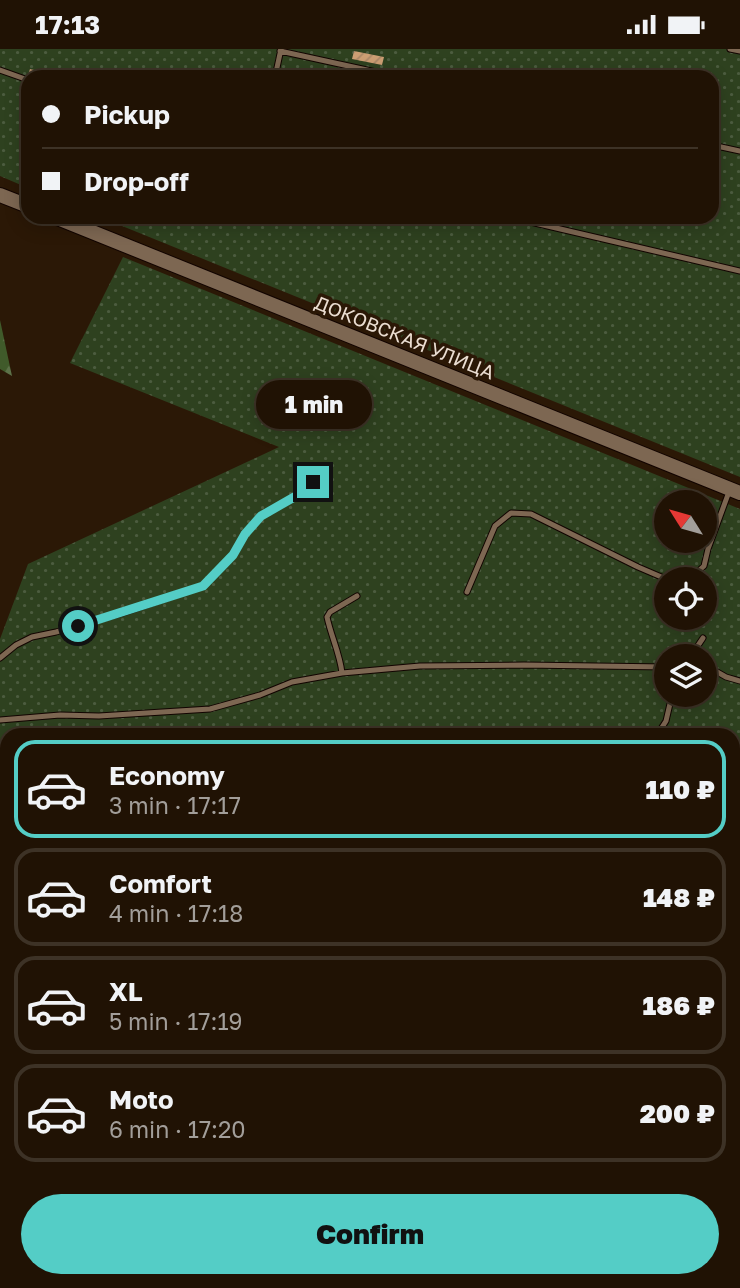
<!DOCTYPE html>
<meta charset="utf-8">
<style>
body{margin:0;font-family:"Golos Text",sans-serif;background:#281b0e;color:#f1f3f6;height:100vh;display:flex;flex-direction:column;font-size:26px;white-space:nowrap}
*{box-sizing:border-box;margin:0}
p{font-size:23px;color:#a29e9a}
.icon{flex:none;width:38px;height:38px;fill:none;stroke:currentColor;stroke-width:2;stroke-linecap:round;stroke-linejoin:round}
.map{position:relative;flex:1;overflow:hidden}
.details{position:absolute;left:0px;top:679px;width:740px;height:560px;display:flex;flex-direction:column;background:#201204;border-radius:21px 21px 0 0;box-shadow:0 4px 18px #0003,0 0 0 2px #3d3226}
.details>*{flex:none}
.hud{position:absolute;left:21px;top:21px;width:698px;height:154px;border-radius:21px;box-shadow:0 4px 18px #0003,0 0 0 2px #3d3226;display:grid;align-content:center;height:154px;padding:0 21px;background:#201204}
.needle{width:46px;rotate:307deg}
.buttons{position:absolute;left:654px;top:441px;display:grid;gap:14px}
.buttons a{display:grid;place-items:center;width:63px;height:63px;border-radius:50%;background:#201204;box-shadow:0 4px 18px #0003,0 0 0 2px #3d3226;font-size:35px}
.end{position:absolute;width:32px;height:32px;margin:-16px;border:9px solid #54cdc6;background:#111;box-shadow:0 0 0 4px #111}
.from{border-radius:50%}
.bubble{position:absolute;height:49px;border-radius:24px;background:#201204;box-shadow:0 4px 18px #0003,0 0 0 2px #3d3226;font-size:23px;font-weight:800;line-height:49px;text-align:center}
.hud b{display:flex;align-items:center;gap:24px;height:66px;font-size:26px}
.hud b+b{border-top:2px solid #3d3226}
.hud i{width:18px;height:18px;background:#f1f3f6}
ul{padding:12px 0 0;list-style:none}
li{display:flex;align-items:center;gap:21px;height:98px;margin:0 14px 10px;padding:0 7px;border:4px solid #3d3226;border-radius:21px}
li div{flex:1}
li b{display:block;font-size:26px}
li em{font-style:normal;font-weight:800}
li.current{border-color:#54cdc6}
li>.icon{width:63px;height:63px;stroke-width:1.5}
.button{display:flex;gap:14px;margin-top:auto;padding:14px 21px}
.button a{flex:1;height:80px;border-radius:42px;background:#54cdc6;color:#111;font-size:28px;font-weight:800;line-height:80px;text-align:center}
.status{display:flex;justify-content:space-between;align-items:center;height:49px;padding:0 35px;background:#201204;direction:ltr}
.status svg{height:19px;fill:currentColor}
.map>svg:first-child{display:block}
.forest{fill:url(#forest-firs)}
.garden{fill:url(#garden-dots);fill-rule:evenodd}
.building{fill:url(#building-hatch)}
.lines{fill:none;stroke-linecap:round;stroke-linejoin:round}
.lane-casing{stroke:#120400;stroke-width:7}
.secondary-casing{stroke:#120400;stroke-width:16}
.lane{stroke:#7d6752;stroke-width:5}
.secondary{stroke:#7d6752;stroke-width:14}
.route{stroke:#54cdc6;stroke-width:9}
.labels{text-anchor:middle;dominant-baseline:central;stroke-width:7;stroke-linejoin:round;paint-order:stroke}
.street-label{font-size:19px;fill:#ebded2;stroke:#2b1806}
</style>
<div class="status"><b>17:13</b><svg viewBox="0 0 49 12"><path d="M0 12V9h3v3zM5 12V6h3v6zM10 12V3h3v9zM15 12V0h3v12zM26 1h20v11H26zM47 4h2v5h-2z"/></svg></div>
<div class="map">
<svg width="740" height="1239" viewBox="0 0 740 1239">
<defs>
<pattern id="forest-firs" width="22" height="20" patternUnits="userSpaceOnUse" patternTransform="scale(1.75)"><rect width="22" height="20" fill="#405a2a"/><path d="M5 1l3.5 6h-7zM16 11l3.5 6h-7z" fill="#5c7148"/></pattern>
<pattern id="garden-dots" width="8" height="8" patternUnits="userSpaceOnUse" patternTransform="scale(1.75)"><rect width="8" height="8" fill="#2e411f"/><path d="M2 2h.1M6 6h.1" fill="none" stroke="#4c5c3f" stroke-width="1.8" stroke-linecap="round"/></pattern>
<pattern id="building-hatch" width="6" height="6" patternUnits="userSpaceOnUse" patternTransform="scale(1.75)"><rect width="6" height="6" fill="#cc9e73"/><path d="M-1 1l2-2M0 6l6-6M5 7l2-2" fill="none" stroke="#aa8766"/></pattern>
</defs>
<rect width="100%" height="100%" fill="#2b1806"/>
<path class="forest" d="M0 271 12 327 0 320Z"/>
<path class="garden" d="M0 0H740V428L100 168H712V28H28V139L0 127Z
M123 208 740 460V1239H0V590L28 515 279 398 70 314ZM667 453H705V492H667ZM667 530H705V569H667ZM667 607H705V646H667ZM7 686H733V1232H7Z"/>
<path class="building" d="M354 2 384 8 382 16 352 10Z
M30 20 52 25V28H32L28 26Z"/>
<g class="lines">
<g class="lane-casing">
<path id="lane" d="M730 0 740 2
M280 2 399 28
M0 21 28 31
M275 28 281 0
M712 96 740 102
M509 168 740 222
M467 543 495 477 511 464 531 465 638 518 666 530 692 528 704 517 708 500 730 440
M691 607 703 589
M0 609 16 596 32 588 56 583 123 564 203 537 233 506 245 485 261 467 303 443 313 433
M705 616 726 628 740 632
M342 624C340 605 331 587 327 568L330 563 357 547
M0 671 60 666 99 667 210 660 260 646 292 633 342 624 420 617 524 616 667 618
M659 683 666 672 672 646
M656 686C669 676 684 682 699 686
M733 696 740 698
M0 841 7 839
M733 857 740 835
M733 890 740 892
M0 936 7 935
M733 974 740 976
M0 1039 7 1037
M733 1050 740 1052
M733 1130 740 1131
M0 1145 7 1144
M733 1213 740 1214
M330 1232 331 1239
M0 1236 15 1239
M47 1239V1236L54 1232
M385 1239 416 1232
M545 1239 547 1232
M622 1239 624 1232"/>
</g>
<g class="secondary-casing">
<path id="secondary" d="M0 146 28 157
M55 168 740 444"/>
</g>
<use href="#lane" class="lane"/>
<use href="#secondary" class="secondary"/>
</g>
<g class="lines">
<path class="route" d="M78 577 203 537 233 506 245 485 261 467 303 443 313 433"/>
</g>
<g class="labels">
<g class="street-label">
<text transform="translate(405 288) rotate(22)">ДОКОВСКАЯ УЛИЦА</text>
</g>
</g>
</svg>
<div class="buttons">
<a><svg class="needle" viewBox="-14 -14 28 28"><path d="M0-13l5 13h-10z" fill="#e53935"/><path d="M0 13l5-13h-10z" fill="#a29e9a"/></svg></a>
<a><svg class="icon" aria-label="locate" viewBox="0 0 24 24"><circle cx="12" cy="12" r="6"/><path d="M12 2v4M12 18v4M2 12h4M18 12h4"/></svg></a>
<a><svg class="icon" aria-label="layers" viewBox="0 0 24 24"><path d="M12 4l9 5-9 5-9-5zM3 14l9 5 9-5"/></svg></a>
</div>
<i class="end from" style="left:78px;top:577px"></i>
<i class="end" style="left:313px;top:433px"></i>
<div class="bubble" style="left:256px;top:331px;width:116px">1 min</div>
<div class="hud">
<b><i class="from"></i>Pickup</b>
<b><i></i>Drop-off</b>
</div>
<section class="details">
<ul>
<li class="current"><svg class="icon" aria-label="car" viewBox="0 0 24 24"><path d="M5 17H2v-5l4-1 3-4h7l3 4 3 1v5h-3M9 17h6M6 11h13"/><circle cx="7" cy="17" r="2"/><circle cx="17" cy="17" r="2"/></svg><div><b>Economy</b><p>3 min · 17:17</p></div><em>110 ₽</em></li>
<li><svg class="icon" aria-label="car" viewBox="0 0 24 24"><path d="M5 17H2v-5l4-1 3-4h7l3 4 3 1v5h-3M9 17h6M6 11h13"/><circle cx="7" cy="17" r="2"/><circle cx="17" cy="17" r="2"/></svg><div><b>Comfort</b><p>4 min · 17:18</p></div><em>148 ₽</em></li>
<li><svg class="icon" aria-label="car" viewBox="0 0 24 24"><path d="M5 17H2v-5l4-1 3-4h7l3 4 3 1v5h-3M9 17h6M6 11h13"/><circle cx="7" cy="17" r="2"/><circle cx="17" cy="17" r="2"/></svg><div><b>XL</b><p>5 min · 17:19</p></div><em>186 ₽</em></li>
<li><svg class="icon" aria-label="car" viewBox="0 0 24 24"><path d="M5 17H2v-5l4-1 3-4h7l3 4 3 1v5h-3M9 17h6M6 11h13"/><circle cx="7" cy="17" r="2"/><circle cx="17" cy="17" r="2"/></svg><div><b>Moto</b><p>6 min · 17:20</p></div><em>200 ₽</em></li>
</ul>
<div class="button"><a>Confirm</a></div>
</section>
</div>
